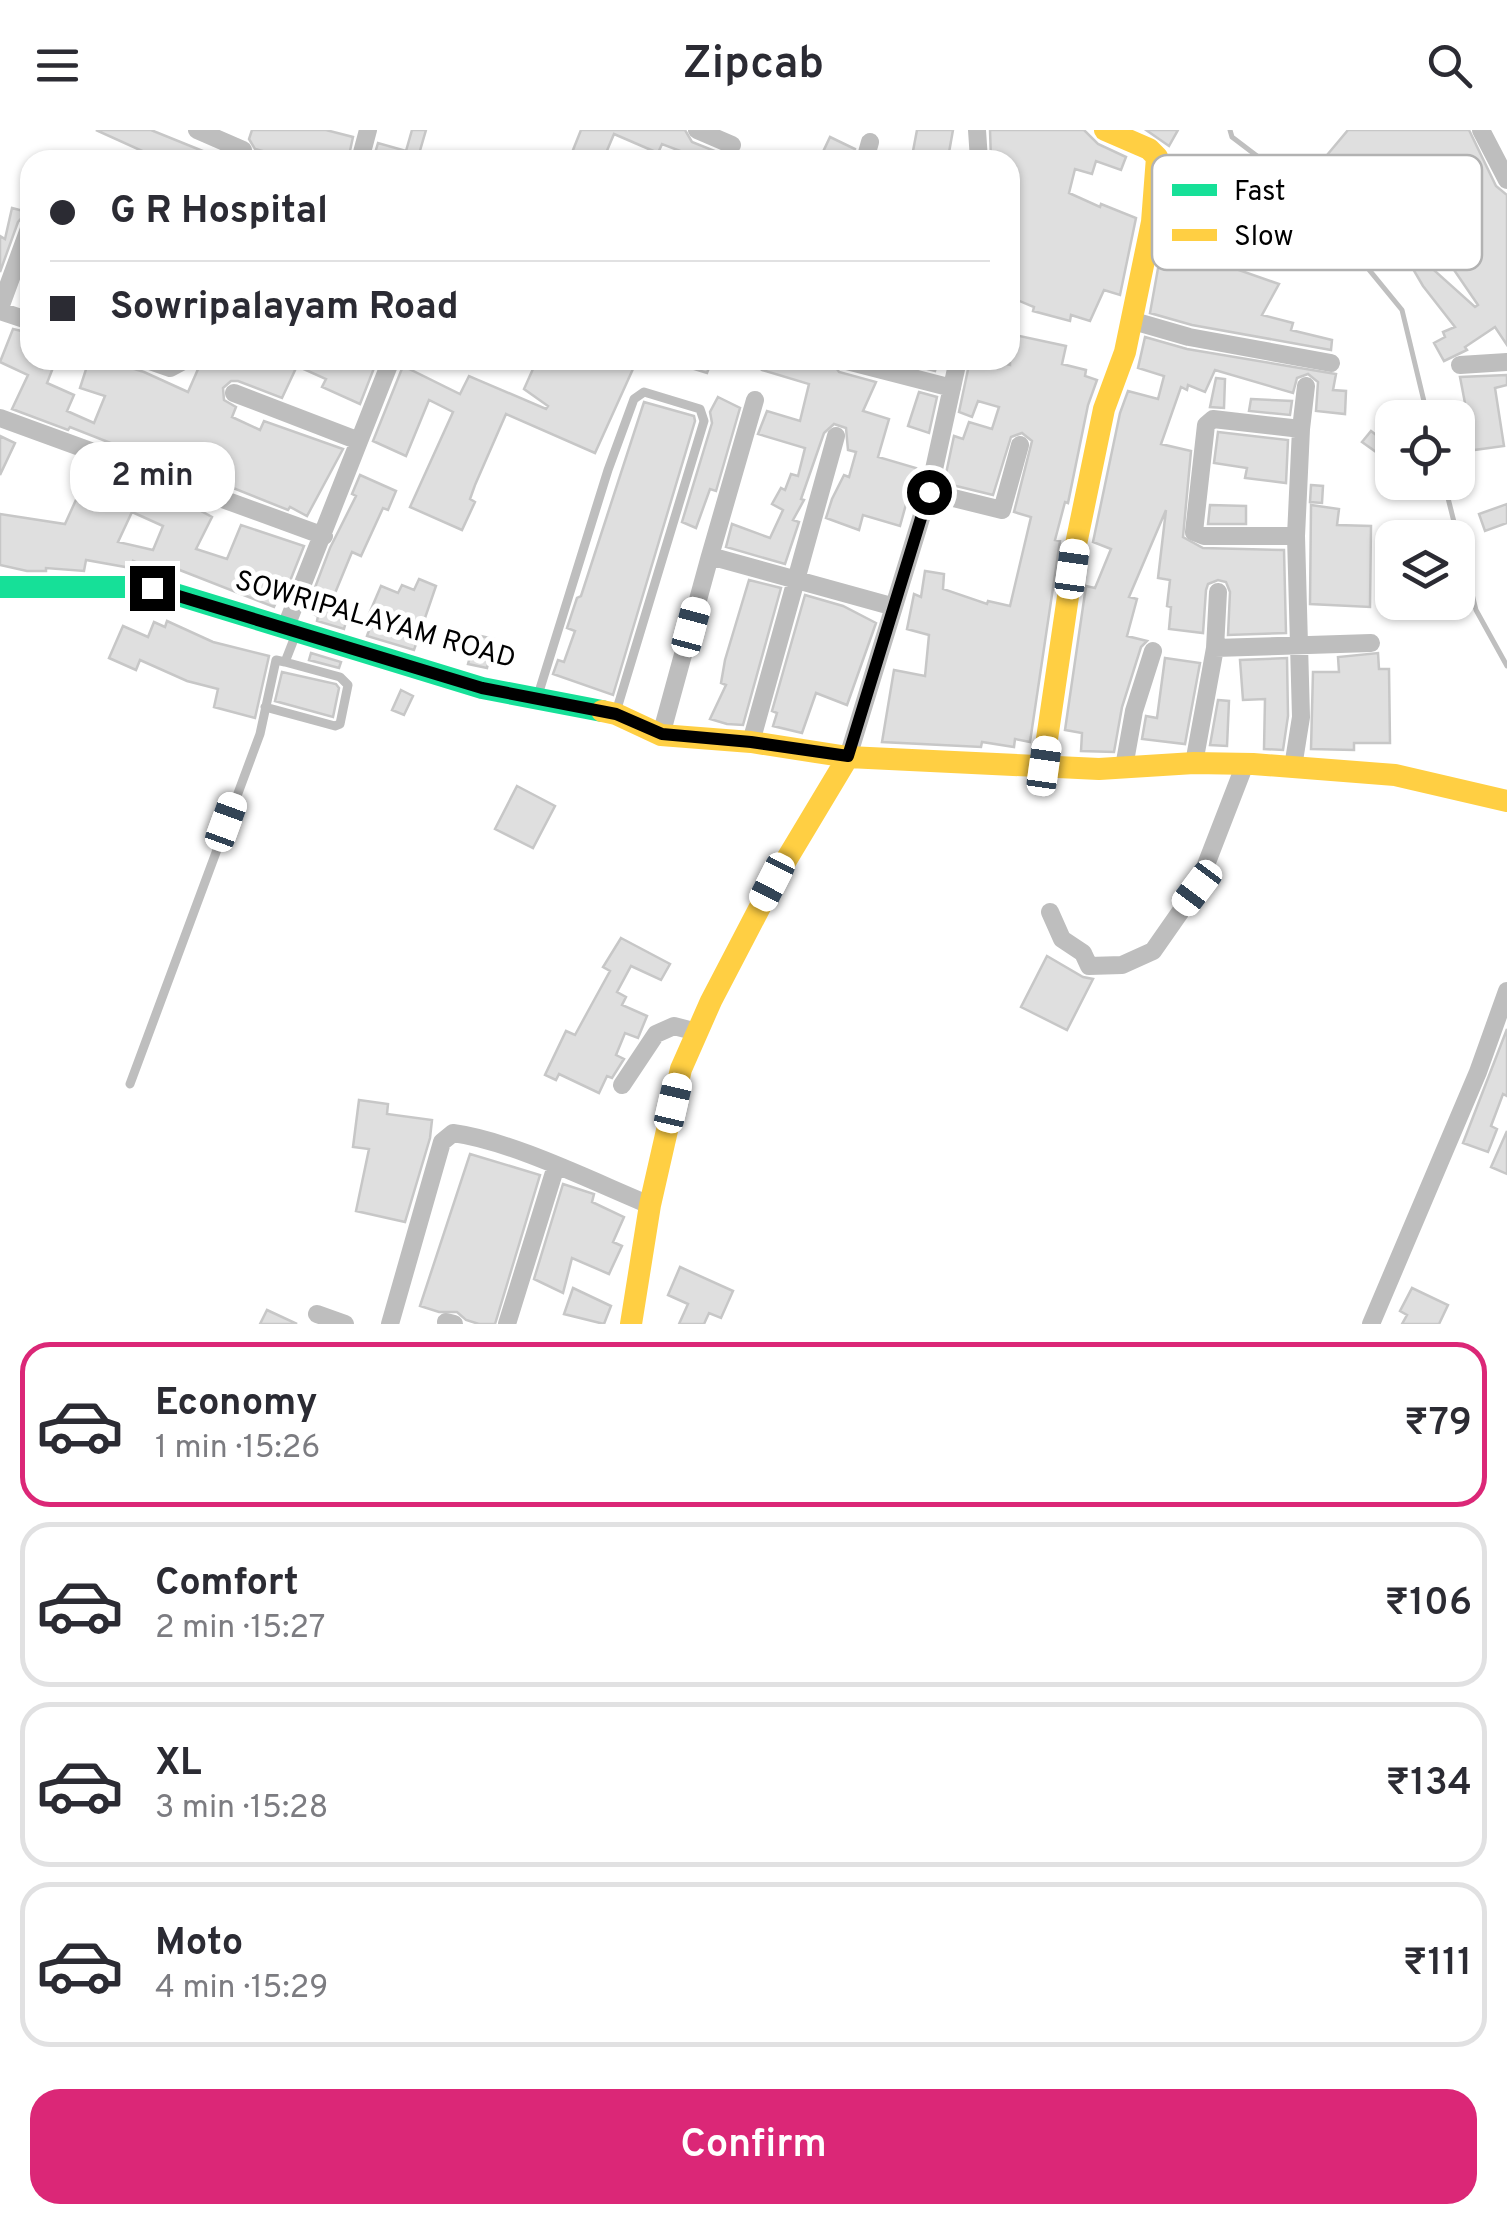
<!DOCTYPE html>
<meta charset="utf-8">
<style>
body{margin:0;font-family:Overpass,sans-serif;background:#f7f7f7;color:#2b2b33;height:100vh;display:flex;flex-direction:column;font-size:38px;white-space:nowrap}
*{box-sizing:border-box;margin:0}
p{font-size:32px;color:#7c7c81}
.icon{flex:none;width:55px;height:55px;fill:none;stroke:currentColor;stroke-width:2;stroke-linecap:round;stroke-linejoin:round}
.map{position:relative;height:1194px;overflow:hidden}
.details{display:flex;flex-direction:column;background:#fff;flex:1}
.details>*{flex:none}
.top-card{position:absolute;left:20px;top:20px;width:1000px;height:220px;border-radius:30px;box-shadow:0 2px 8px #0004;display:grid;align-content:center;height:220px;padding:0 30px;background:#fff}
.controls{position:absolute;left:1375px;top:270px;display:grid;gap:20px}
.controls a{display:grid;place-items:center;width:100px;height:100px;border-radius:20px;background:#fff;box-shadow:0 2px 8px #0004;font-size:50px}
.end{position:absolute;width:45px;height:45px;margin:-22px;border:12px solid #000;background:#fff;box-shadow:0 0 0 5px #fff}
.from{border-radius:50%}
.bubble{position:absolute;height:70px;border-radius:30px;background:#fff;box-shadow:0 2px 8px #0004;font-size:32px;font-weight:600;line-height:70px;text-align:center}
.car{position:absolute;width:30px;height:60px;margin:-30px -15px;border-radius:12px;box-shadow:0 0 8px 2px #0007;background:linear-gradient(#fff 24%,#345 0 40%,#fff 0 76%,#345 0 86%,#fff 0)}
.top-card b{display:flex;align-items:center;gap:35px;height:95px;font-size:38px}
.top-card b+b{border-top:2px solid #e1e1e2}
.top-card i{width:25px;height:25px;background:#2b2b33}
ul{padding:18px 0 0;list-style:none}
li{display:flex;align-items:center;gap:30px;height:165px;margin:0 20px 15px;padding:0 10px;border:5px solid #e1e1e2;border-radius:30px}
li div{flex:1}
li b{display:block;font-size:38px}
li em{font-style:normal;font-weight:600}
li.current{border-color:#db2777}
li>.icon{width:90px;height:90px;stroke-width:1.5}
.button{display:flex;gap:20px;margin-top:auto;padding:20px 30px}
.button a{flex:1;height:115px;border-radius:30px;background:#db2777;color:#fff;font-size:40px;font-weight:600;line-height:115px;text-align:center}
header{display:flex;justify-content:space-between;align-items:center;height:130px;padding:0 30px;background:#fff;font-size:45px;font-weight:600}
.map>svg:first-child{display:block}
.lines{fill:none;stroke-linecap:round;stroke-linejoin:round}
.stream{stroke:#bfbfbf;stroke-width:5}
.building{fill:#dfdfdf;stroke:#c7c7c7;stroke-width:2.5;fill-rule:evenodd}
.lane{stroke:#bebebe;stroke-width:9}
.street{stroke:#bebebe;stroke-width:18}
.fast{stroke:#16e098;stroke-width:22}
.slow{stroke:#ffcf43;stroke-width:22}
.route{stroke:#000;stroke-width:12}
.labels{text-anchor:middle;dominant-baseline:central;stroke-width:10;stroke-linejoin:round;paint-order:stroke}
.street-label{font-size:28px;fill:#000;stroke:#fff}
.key{fill:#fff;stroke:#b2b2b2;stroke-width:2.5}
.key-label{font-size:28px;fill:#000}
</style>
<header><svg class="icon" aria-label="menu" viewBox="0 0 24 24"><path d="M4 6h16M4 12h16M4 18h16"/></svg>Zipcab<svg class="icon" aria-label="search" viewBox="0 0 24 24"><circle cx="10" cy="10" r="6"/><path d="M15 15l6 6"/></svg></header>
<div class="map">
<svg width="1507" height="1194" viewBox="0 0 1507 1194">
<rect width="100%" height="100%" fill="#fff"/>
<g class="lines">
<path class="stream" d="M1230 0 1232 7 1307 64 1402 180 1428 288
M1444 352 1476 480 1507 536"/>
</g>
<path class="building" d="M96 0H151L225 30H162Z
M252 0H326L353 7 348 30H295L255 19 249 9Z
M412 0H426L419 24 427 26 426 30H373L378 13 406 21Z
M581 0H685L692 12 727 26 740 25 751 30H704L662 14 658 23 614 4 603 30H569Z
M917 0H953L948 28 913 21Z
M990 0H1084L1098 14 1126 27 1121 40 1096 31 1092 44 1075 39 1069 63 1100 77 1101 74 1136 88 1120 165 1104 160 1090 191 1071 185 1070 191 1033 181 1034 177 1010 167V30H991Z
M1146 0H1178L1169 16Z
M1348 0H1469L1496 56 1507 65V215L1495 197 1465 217 1467 220 1444 231 1434 213 1445 207 1443 202 1455 197 1423 156 1409 132 1405 137 1382 116 1387 111 1352 91 1357 85 1349 79 1351 76 1335 65 1327 71 1306 40 1315 34 1317 37ZM1424 96 1478 175 1475 177 1406 115Z
M830 7 855 19 853 30H835L822 24Z
M1171 66 1195 75 1194 81 1228 93 1213 131 1279 154 1262 185 1293 193 1291 200 1332 210 1331 220 1192 195 1150 183Z
M12 78 27 82 18 92 0 142V106L5 109Z
M13 199 30 203V230H56L47 253 74 265 67 281 94 293 105 266 80 258 89 230H106L144 242 188 262 202 230H369L376 233 360 274 322 257 326 249 297 236 282 268 238 251H231L223 258 224 270 236 277 232 287 260 300 264 291 343 319 307 386 290 377 288 380 188 340 187 343 70 297 68 300 12 279 28 245 0 232Z
M1010 204 1066 216 1062 234 1086 240 1085 246 1097 250 1088 275 1068 373 1065 372 1055 410 1060 411 1030 612 1015 609 1014 617 982 612 981 617 882 612 894 540 925 546 929 505 907 499 914 464 921 467 925 441 944 444 943 459 987 474 988 471 1010 476 1031 387 1014 382 1032 311 1022 303 1011 307 993 365 944 353 954 306 963 309 969 292 992 299 999 277 978 271 972 287 959 282 970 230H990L1010 235Z
M1145 207 1187 219 1336 244 1333 260 1346 261 1345 284 1316 281 1318 252 1308 244 1297 248 1293 263 1215 240 1205 262 1188 255 1187 260 1181 257 1161 314 1191 321 1183 407 1203 418 1284 420 1286 503 1228 505 1230 462 1226 452 1218 450 1208 454 1206 460 1203 503 1169 499 1171 477 1167 476 1170 450 1158 448 1166 380 1129 467 1137 469 1127 506 1147 511 1141 517 1122 577 1114 622 1081 621 1082 603 1065 600 1086 456 1095 458 1111 419 1093 412 1120 283 1128 261 1158 269 1164 246 1138 238Z
M537 230H637L595 323 506 284 475 355 470 369 475 372 462 400 410 377 453 282 429 270 406 326 373 311 403 236 460 264 469 246 546 279 548 276 524 259Z
M675 230H712L707 243 675 233Z
M765 230H831L839 242 876 252 863 281 889 289 878 327 916 338 900 396 863 385 859 400 826 388 832 369 844 345 849 347 856 322 848 320 846 298 834 294 824 303 801 369 804 370 793 390 799 392 785 434 726 417 732 394 770 408 783 380 772 374 781 358 785 360 791 344 798 346 805 318 758 304 767 281 800 291 809 254 762 240Z
M893 230H938L935 241Z
M1507 245V255L1495 258 1504 316 1474 320 1460 247Z
M1216 248 1225 249 1224 278 1210 277Z
M919 262 937 267 929 303 908 296Z
M718 267 740 278 716 361 710 359 696 398 682 392 712 293 710 282Z
M1251 269 1292 271 1290 285 1249 281Z
M644 272 694 286 695 291 613 565 553 544 558 530 564 532 575 501 567 498 577 468 581 466Z
M1371 301 1384 311 1376 322 1362 312Z
M1218 302 1288 310 1286 353 1245 348 1247 338 1214 333Z
M0 306 15 313 0 345Z
M90 339 175 377 179 369 212 387 196 419 227 429 241 395 304 416 288 456 284 454 274 477 172 437 169 445 133 431 131 438 86 430 84 441 46 438V441H27L0 435V384L65 394ZM132 382 163 396 153 420 118 412Z
M360 345 396 361 388 380 383 378 361 426 352 422 333 468 351 474 344 499 317 491 318 486 306 481 330 418 356 366 352 364Z
M1311 355 1323 356 1322 373 1310 372Z
M1507 374V393L1485 401 1479 384Z
M1210 375 1246 376V394H1208Z
M1311 375 1339 379 1337 395 1371 396 1370 477 1310 474Z
M419 449 436 456 414 520 367 506 374 486 369 484 381 456 398 463 402 455 414 460Z
M749 450 781 458 743 595 727 594 710 589 726 555 721 553 725 530Z
M805 465 843 476 876 493 847 575 816 563 802 603 773 596 777 583 772 581Z
M167 491 213 512 269 526 255 588 214 577 218 559 187 551 140 530 136 540 109 528 123 496 148 507 154 492 165 497Z
M476 505 494 509 487 538 468 534Z
M311 523 341 532 339 538 309 530Z
M1378 523 1379 539H1389L1390 613H1354V620L1311 619 1313 542H1339L1338 527Z
M1165 528 1200 533 1185 614 1142 609 1146 586 1157 588Z
M1287 528 1288 586 1283 620 1264 619 1265 569 1243 570 1240 530Z
M282 542 336 554 339 558 333 587 275 571Z
M401 560 413 566 404 585 392 580Z
M1218 570 1229 571 1227 616 1210 615Z
M517 656 555 676 533 718 495 699Z
M621 808 670 834 661 850 631 836 617 862 626 867 622 875 647 886 638 908 625 903 616 925 624 929 612 948 607 946 599 963 559 944 556 950 545 945 566 901 575 905 593 872 610 841 603 837Z
M1047 826 1083 847 1093 849 1067 900 1021 877Z
M1507 899V966L1503 964 1491 996 1497 999 1488 1022 1463 1013Z
M359 970 388 974 387 984 432 990 430 1008 405 1092 356 1081 369 1019 353 1017Z
M1507 1001V1044L1491 1037Z
M470 1024 540 1045 495 1194H479L466 1190 457 1182H439L420 1176Z
M563 1054 594 1064 592 1072 624 1087 613 1112 622 1116 609 1144 572 1128 563 1163 534 1149Z
M680 1137 733 1161 721 1188 709 1183 704 1194H679L688 1174 668 1165Z
M573 1158 611 1176 604 1194 564 1184Z
M1412 1158 1448 1175 1439 1194H1402L1407 1185 1400 1181Z
M267 1180 297 1194H260Z"/>
<g class="lines">
<path class="lane" d="M538 565 608 340 634 269 644 262 700 279 704 291 616 582
M265 577 335 596 340 594 348 555 340 547 285 532
M130 954 260 604 276 530 285 532 296 504"/>
<path class="street" d="M197 0 243 20
M697 0 732 15
M977 0 979 30
M1481 0 1507 50
M360 30 368 0
M865 30 870 12
M0 178 30 96
M0 181 30 191
M1130 190 1189 207 1331 233
M147 230 170 238 185 230
M843 230 952 258
M1460 235 1507 232
M234 263 359 311
M0 288 324 406
M1301 299 1306 256
M929 362 1002 380 1020 315
M710 426 755 270
M1218 462 1215 518 1371 513
M285 499 391 230
M661 605 710 426 891 476
M751 612 836 306
M848 627 929 362 958 230
M1194 633 1215 518
M1124 637 1134 581 1153 521
M1293 637 1301 587 1296 406 1301 299 1213 289 1206 295 1194 402 1204 406H1296
M1050 782 1062 809 1083 823 1089 836 1122 835 1153 821 1197 758 1245 634
M622 955 656 904 674 896 697 902
M317 1184 345 1194
M446 1192 454 1194
M390 1194 442 1012 453 1003C512 1011 594 1052 650 1075
M507 1194 556 1036
M1371 1194 1478 942 1507 861"/>
<path class="fast" d="M0 457H152L482 558 602 581"/>
<path class="slow" d="M602 581 616 584 661 605 751 612 848 627 1099 639 1194 633 1253 634 1395 645 1507 671
M1043 636 1075 419 1104 279 1125 222 1152 92 1157 27 1149 19 1105 0
M631 1194 650 1075 681 939 711 871 773 752 848 627"/>
</g>
<g class="lines">
<path class="route" d="M152 458 482 558 616 584 662 604 751 612 848 626 929 362"/>
</g>
<g class="labels">
<g class="street-label">
<text transform="translate(375 491) rotate(16)">SOWRIPALAYAM ROAD</text>
</g>
</g>
<rect x="1152" y="25" width="330" height="115" rx="15" class="key"/>
<rect x="1172" y="54" width="45" height="12" fill="#16e098"/>
<rect x="1172" y="99" width="45" height="12" fill="#ffcf43"/>
<g class="key-label">
<text x="1234" y="70">Fast</text>
<text x="1234" y="115">Slow</text>
</g>
</svg>
<div class="controls">
<a><svg class="icon" aria-label="locate" viewBox="0 0 24 24"><circle cx="12" cy="12" r="6"/><path d="M12 2v4M12 18v4M2 12h4M18 12h4"/></svg></a>
<a><svg class="icon" aria-label="layers" viewBox="0 0 24 24"><path d="M12 4l9 5-9 5-9-5zM3 14l9 5 9-5"/></svg></a>
</div>
<i class="end from" style="left:929px;top:362px"></i>
<i class="end" style="left:152px;top:458px"></i>
<div class="bubble" style="left:70px;top:312px;width:165px">2 min</div>
<i class="car" style="left:1072px;top:439px;rotate:8deg"></i>
<i class="car" style="left:691px;top:497px;rotate:15deg"></i>
<i class="car" style="left:1044px;top:636px;rotate:8deg"></i>
<i class="car" style="left:226px;top:692px;rotate:20deg"></i>
<i class="car" style="left:772px;top:752px;rotate:207deg"></i>
<i class="car" style="left:1197px;top:758px;rotate:217deg"></i>
<i class="car" style="left:673px;top:973px;rotate:13deg"></i>
<div class="top-card">
<b><i class="from"></i>G R Hospital</b>
<b><i></i>Sowripalayam Road</b>
</div>
</div>
<section class="details">
<ul>
<li class="current"><svg class="icon" aria-label="car" viewBox="0 0 24 24"><path d="M5 17H2v-5l4-1 3-4h7l3 4 3 1v5h-3M9 17h6M6 11h13"/><circle cx="7" cy="17" r="2"/><circle cx="17" cy="17" r="2"/></svg><div><b>Economy</b><p>1 min · 15:26</p></div><em>₹79</em></li>
<li><svg class="icon" aria-label="car" viewBox="0 0 24 24"><path d="M5 17H2v-5l4-1 3-4h7l3 4 3 1v5h-3M9 17h6M6 11h13"/><circle cx="7" cy="17" r="2"/><circle cx="17" cy="17" r="2"/></svg><div><b>Comfort</b><p>2 min · 15:27</p></div><em>₹106</em></li>
<li><svg class="icon" aria-label="car" viewBox="0 0 24 24"><path d="M5 17H2v-5l4-1 3-4h7l3 4 3 1v5h-3M9 17h6M6 11h13"/><circle cx="7" cy="17" r="2"/><circle cx="17" cy="17" r="2"/></svg><div><b>XL</b><p>3 min · 15:28</p></div><em>₹134</em></li>
<li><svg class="icon" aria-label="car" viewBox="0 0 24 24"><path d="M5 17H2v-5l4-1 3-4h7l3 4 3 1v5h-3M9 17h6M6 11h13"/><circle cx="7" cy="17" r="2"/><circle cx="17" cy="17" r="2"/></svg><div><b>Moto</b><p>4 min · 15:29</p></div><em>₹111</em></li>
</ul>
<div class="button"><a>Confirm</a></div>
</section>
